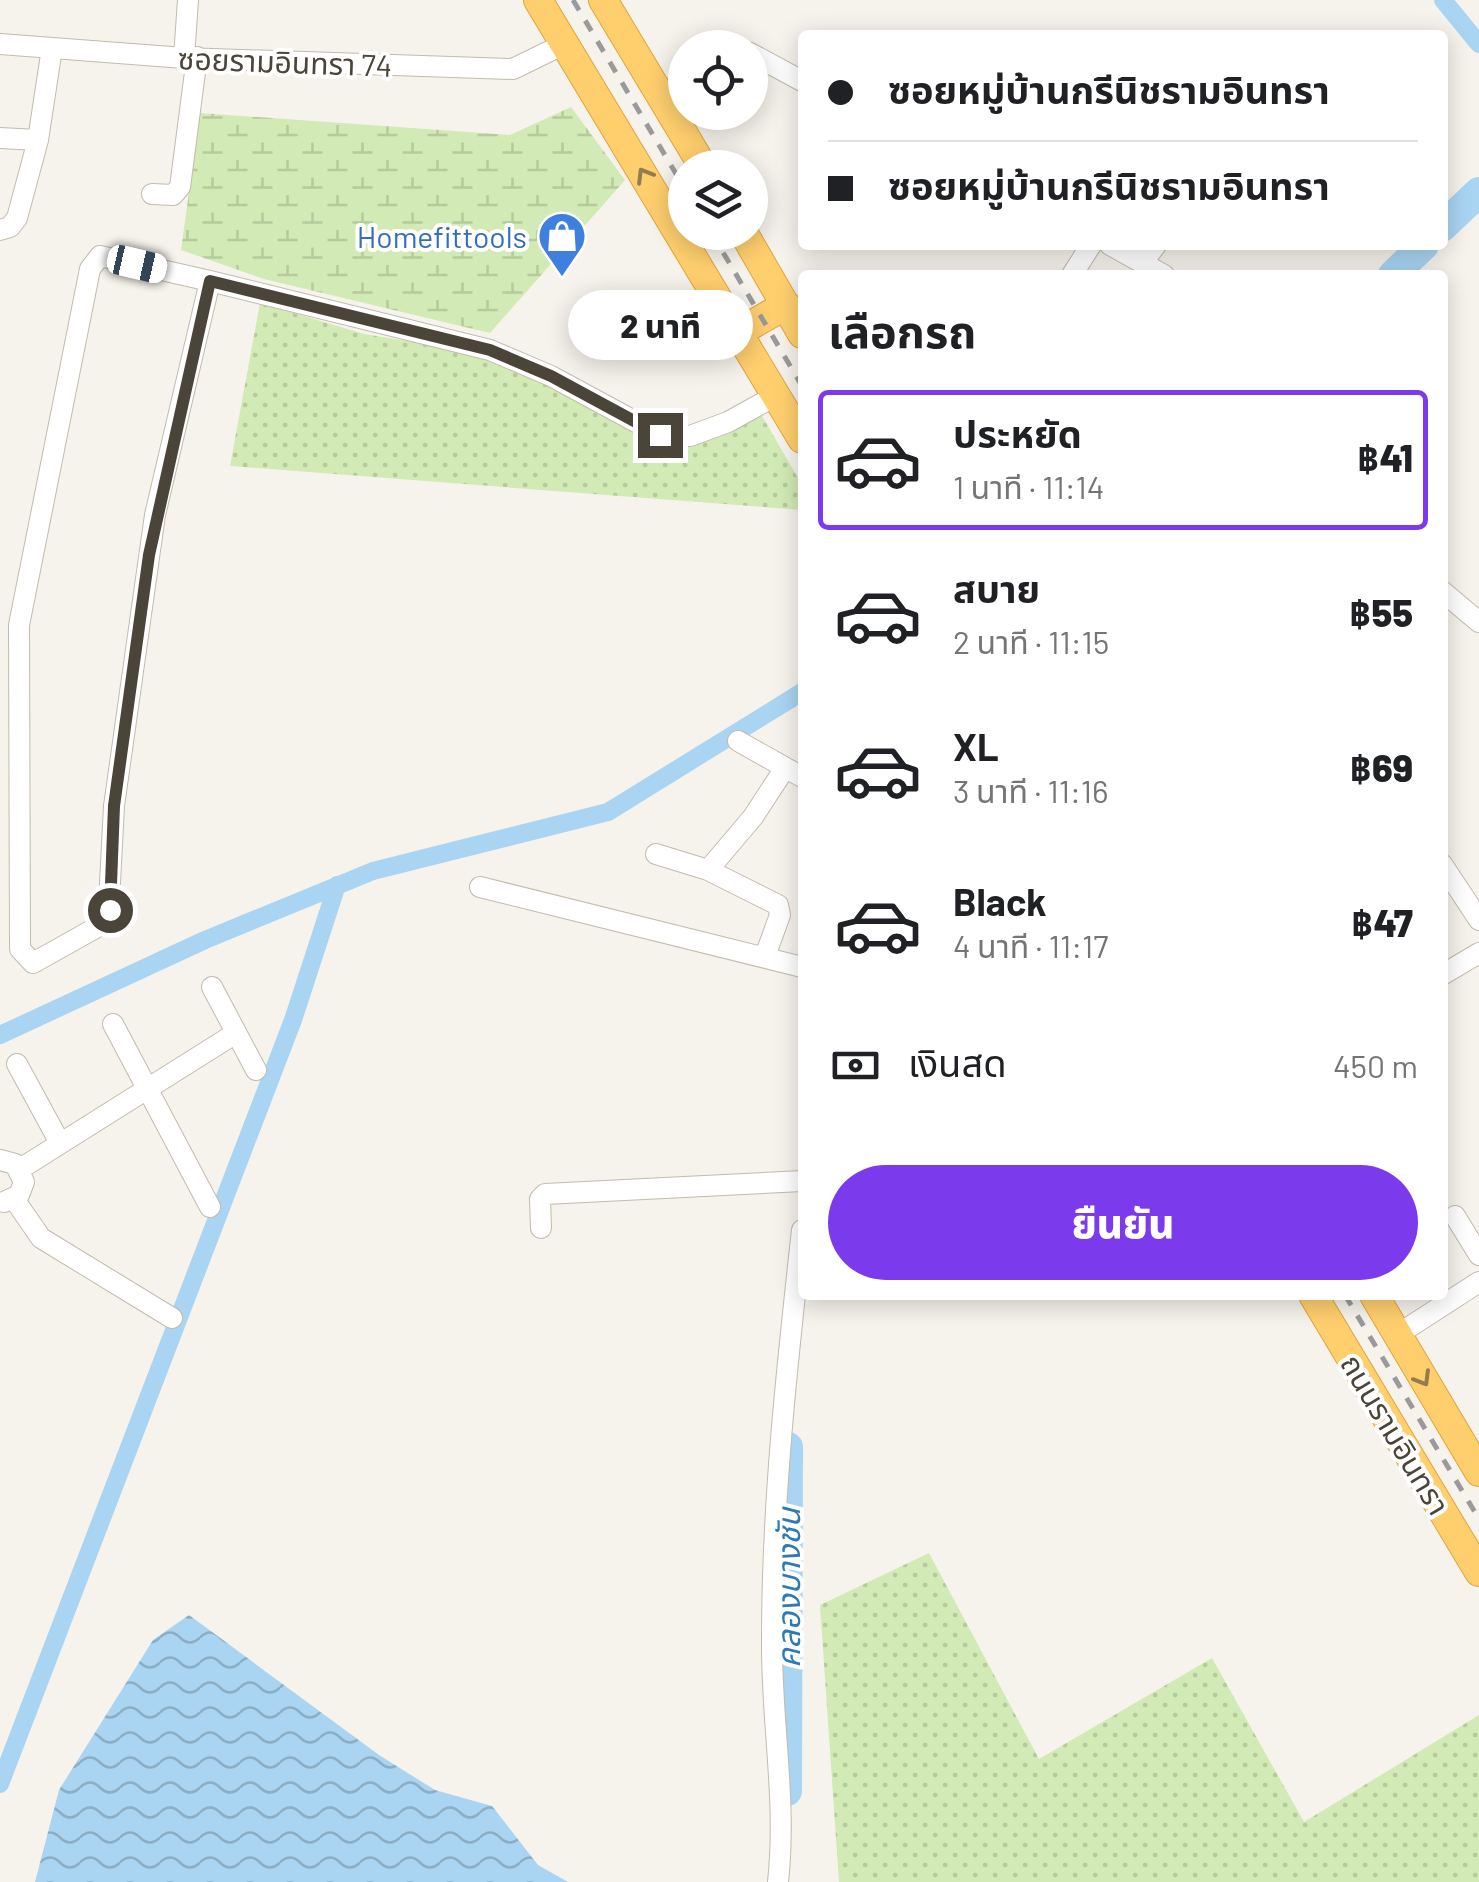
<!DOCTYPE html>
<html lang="th">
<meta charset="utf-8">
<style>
body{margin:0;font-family:Barlow,"Noto Sans Thai",sans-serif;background:#f2f2f2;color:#202124;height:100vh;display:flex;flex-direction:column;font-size:38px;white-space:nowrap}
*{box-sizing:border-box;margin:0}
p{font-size:32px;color:#757577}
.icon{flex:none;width:55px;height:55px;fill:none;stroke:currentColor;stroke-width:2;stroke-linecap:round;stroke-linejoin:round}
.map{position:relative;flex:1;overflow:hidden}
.sheet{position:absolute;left:798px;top:270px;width:650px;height:1030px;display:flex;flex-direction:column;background:#fff;border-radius:10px;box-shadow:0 5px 25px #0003}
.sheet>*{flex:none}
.banner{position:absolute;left:798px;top:30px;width:650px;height:220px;border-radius:10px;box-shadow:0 5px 25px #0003;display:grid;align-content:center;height:220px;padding:0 30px;background:#fff}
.tools{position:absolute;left:668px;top:30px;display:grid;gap:20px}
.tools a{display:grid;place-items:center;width:100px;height:100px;border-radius:50%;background:#fff;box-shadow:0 5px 25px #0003;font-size:50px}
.end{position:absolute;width:45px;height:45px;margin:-22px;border:12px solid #4b4439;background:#fff;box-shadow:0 0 0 5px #fff}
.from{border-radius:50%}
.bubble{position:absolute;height:70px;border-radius:35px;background:#fff;box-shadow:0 5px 25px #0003;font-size:32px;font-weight:800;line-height:70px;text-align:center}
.car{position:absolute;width:30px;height:60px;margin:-30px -15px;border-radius:12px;box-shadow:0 0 8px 2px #0007;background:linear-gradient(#fff 24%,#345 0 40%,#fff 0 76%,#345 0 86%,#fff 0)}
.banner b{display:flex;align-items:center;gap:35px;height:95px;font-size:38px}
.banner b+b{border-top:2px solid #e0e0e0}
.banner i{width:25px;height:25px;background:#202124}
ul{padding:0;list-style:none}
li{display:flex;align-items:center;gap:30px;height:140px;margin:0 20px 15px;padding:0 10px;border:5px solid transparent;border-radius:10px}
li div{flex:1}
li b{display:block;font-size:38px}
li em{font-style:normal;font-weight:800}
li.current{border-color:#7c3aed}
li>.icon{width:90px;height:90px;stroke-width:1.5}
h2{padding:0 30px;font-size:45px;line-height:120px}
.pay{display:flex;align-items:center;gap:25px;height:110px;padding:0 30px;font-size:38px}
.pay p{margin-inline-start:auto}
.primary-button{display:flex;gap:20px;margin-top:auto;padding:20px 30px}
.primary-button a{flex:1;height:115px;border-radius:60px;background:#7c3aed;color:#fff;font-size:40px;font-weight:800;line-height:115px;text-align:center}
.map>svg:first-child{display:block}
.grass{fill:url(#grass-dots)}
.wetland{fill:url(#wetland-marsh)}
.water{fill:url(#water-waves)}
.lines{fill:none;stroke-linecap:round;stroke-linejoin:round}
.canal{stroke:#a9d4f2;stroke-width:18}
.river{stroke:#a9d4f2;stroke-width:30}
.minor-casing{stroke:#c2bbae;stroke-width:22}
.highway-casing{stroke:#e0a43c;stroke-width:30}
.minor{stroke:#fff;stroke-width:20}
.highway{stroke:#ffcf6e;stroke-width:28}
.rail{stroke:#9a9a9a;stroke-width:5;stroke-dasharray:12 12;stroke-linecap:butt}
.oneway{stroke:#937c4e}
.route{stroke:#4b4439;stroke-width:12}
.labels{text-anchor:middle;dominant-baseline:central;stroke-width:8;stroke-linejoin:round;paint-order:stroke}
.street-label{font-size:30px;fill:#4b4439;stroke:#fff}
.shop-label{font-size:30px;fill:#366cbe;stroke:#fff;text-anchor:end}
.water-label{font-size:32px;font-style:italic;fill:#2e7ab2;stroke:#fff}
</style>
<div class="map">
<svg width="1479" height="1882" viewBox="0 0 1479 1882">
<defs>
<pattern id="grass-dots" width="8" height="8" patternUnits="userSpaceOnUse" patternTransform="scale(2.5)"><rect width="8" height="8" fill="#d2eab5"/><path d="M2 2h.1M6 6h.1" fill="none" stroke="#b6ca9c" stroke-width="1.8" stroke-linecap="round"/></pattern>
<pattern id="wetland-marsh" width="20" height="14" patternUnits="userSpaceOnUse" patternTransform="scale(2.5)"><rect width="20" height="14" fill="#d2eab5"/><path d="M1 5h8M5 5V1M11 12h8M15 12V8" fill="none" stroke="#b6ca9c"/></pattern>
<pattern id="water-waves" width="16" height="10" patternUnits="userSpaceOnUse" patternTransform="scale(2.5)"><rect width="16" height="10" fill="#a9d4f2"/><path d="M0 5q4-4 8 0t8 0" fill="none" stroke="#8caec5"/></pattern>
</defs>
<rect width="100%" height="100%" fill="#f6f3ec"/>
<path class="grass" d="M260 303 364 334 444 347 502 363 666 446 708 441 761 414 802 485V510L230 466Z
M929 1553 1039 1759 1212 1658 1304 1822 1479 1715V1882H839L820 1605Z"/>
<path class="wetland" d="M571 107 625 180 490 333 264 279 181 250 200 113 510 135Z"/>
<path class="water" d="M189 1615 379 1755 435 1790 492 1806 538 1865 568 1882H35L59 1790 153 1640Z"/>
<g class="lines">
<path class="canal" d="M1443 0 1479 44
M0 1035 205 940 373 871 608 812 802 692
M0 1784 293 1020 337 885"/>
<path class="river" d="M1442 227 1479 192
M1393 275 1424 245
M787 1791 788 1447"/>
<g class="minor-casing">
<path id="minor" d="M0 44 184 58 513 69 564 44
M750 53 802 81
M184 58 188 0
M669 111 685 96
M0 138 38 140
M152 194 173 195 180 187 197 57
M0 230 10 227 17 218 38 140 52 48
M1110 245 1164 275
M1143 262 1156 245
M1072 275 1091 245
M210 281 155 515 114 806 108 921 33 963 20 949 19 625 90 269 100 256 210 281 214 282 490 350 551 376 660 435 690 436 728 422 777 395
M1442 591 1479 622
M738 741 802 777
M656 854 708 870 753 817 785 768
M1442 864 1479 920
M708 870 778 905 780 915 765 956
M480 887 802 967
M1442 975 1479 953
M212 987 256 1070
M113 1024 210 1207
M17 1064 60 1143
M0 1160 15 1164 24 1182 19 1195 4 1202
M20 1169 236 1033
M14 1199 41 1238 172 1318
M1455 1216 1479 1255
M541 1228 540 1199 545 1194 802 1181
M1397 1335 1479 1282
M778 1882C787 1800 771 1721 772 1639 772 1502 787 1366 802 1230"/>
</g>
<g class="highway-casing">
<path id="highway" d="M538 0 802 439
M603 0 704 168
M743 232 802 334
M739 332 786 305
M1313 1295 1479 1572
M1374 1295 1479 1472"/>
</g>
<use href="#minor" class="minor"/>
<use href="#highway" class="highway"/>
<path class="rail" d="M573 0 685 189
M711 232 802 386
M1345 1295 1479 1519"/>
</g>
<defs><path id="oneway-chevron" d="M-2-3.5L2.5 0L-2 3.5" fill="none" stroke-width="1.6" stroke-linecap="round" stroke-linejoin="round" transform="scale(2.5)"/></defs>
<g class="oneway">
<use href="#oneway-chevron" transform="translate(644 175) rotate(-121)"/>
<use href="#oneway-chevron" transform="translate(1423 1379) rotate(59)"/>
</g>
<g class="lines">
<path class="route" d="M110 910 114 806 149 555 210 281 490 350 551 376 660 435"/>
</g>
<defs>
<g id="shop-pin" transform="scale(2.5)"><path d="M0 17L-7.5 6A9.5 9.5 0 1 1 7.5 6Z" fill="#3f7fe0" stroke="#fff"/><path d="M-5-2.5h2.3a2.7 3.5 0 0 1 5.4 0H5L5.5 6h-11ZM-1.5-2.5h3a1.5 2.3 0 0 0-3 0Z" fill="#fff"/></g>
</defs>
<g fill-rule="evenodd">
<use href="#shop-pin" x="562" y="236"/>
</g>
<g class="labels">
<g class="street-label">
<text transform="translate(285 61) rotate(2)">ซอยรามอินทรา 74</text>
<text transform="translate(1396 1434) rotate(59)">ถนนรามอินทรา</text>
</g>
<g class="shop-label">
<text x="527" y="236">Homefittools</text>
</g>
<g class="water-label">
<text transform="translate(787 1588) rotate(-90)">คลองบางชัน</text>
</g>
</g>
</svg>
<div class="tools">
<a><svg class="icon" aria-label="locate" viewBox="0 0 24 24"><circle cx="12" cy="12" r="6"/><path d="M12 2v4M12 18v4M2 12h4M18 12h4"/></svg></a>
<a><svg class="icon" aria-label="layers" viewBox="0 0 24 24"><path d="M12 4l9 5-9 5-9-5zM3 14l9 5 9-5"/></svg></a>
</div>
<i class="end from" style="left:110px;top:910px"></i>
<i class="end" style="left:660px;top:435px"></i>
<div class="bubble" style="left:568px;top:290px;width:185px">2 นาที</div>
<i class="car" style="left:137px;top:264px;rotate:103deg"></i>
<div class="banner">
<b><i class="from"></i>ซอยหมู่บ้านกรีนิชรามอินทรา</b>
<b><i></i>ซอยหมู่บ้านกรีนิชรามอินทรา</b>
</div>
<section class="sheet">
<h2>เลือกรถ</h2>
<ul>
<li class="current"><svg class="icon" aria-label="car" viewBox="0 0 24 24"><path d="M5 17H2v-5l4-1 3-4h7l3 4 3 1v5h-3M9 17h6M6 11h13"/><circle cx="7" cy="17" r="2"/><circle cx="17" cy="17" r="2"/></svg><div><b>ประหยัด</b><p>1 นาที · 11:14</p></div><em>฿41</em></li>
<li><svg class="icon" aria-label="car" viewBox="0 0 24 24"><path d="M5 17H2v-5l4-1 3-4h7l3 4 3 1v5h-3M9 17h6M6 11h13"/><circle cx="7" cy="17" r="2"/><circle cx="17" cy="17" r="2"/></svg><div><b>สบาย</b><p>2 นาที · 11:15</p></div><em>฿55</em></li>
<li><svg class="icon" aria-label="car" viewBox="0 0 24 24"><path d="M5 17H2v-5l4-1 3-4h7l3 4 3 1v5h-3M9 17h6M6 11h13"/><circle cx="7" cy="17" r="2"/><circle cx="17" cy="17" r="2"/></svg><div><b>XL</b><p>3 นาที · 11:16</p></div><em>฿69</em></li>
<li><svg class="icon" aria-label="car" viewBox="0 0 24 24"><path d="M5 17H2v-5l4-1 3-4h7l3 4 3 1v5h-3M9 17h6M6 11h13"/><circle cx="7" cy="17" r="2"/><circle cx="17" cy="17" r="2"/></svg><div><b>Black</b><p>4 นาที · 11:17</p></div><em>฿47</em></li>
</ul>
<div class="pay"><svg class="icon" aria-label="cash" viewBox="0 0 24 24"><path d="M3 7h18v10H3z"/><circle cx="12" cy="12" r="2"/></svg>เงินสด<p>450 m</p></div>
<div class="primary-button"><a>ยืนยัน</a></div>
</section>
</div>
